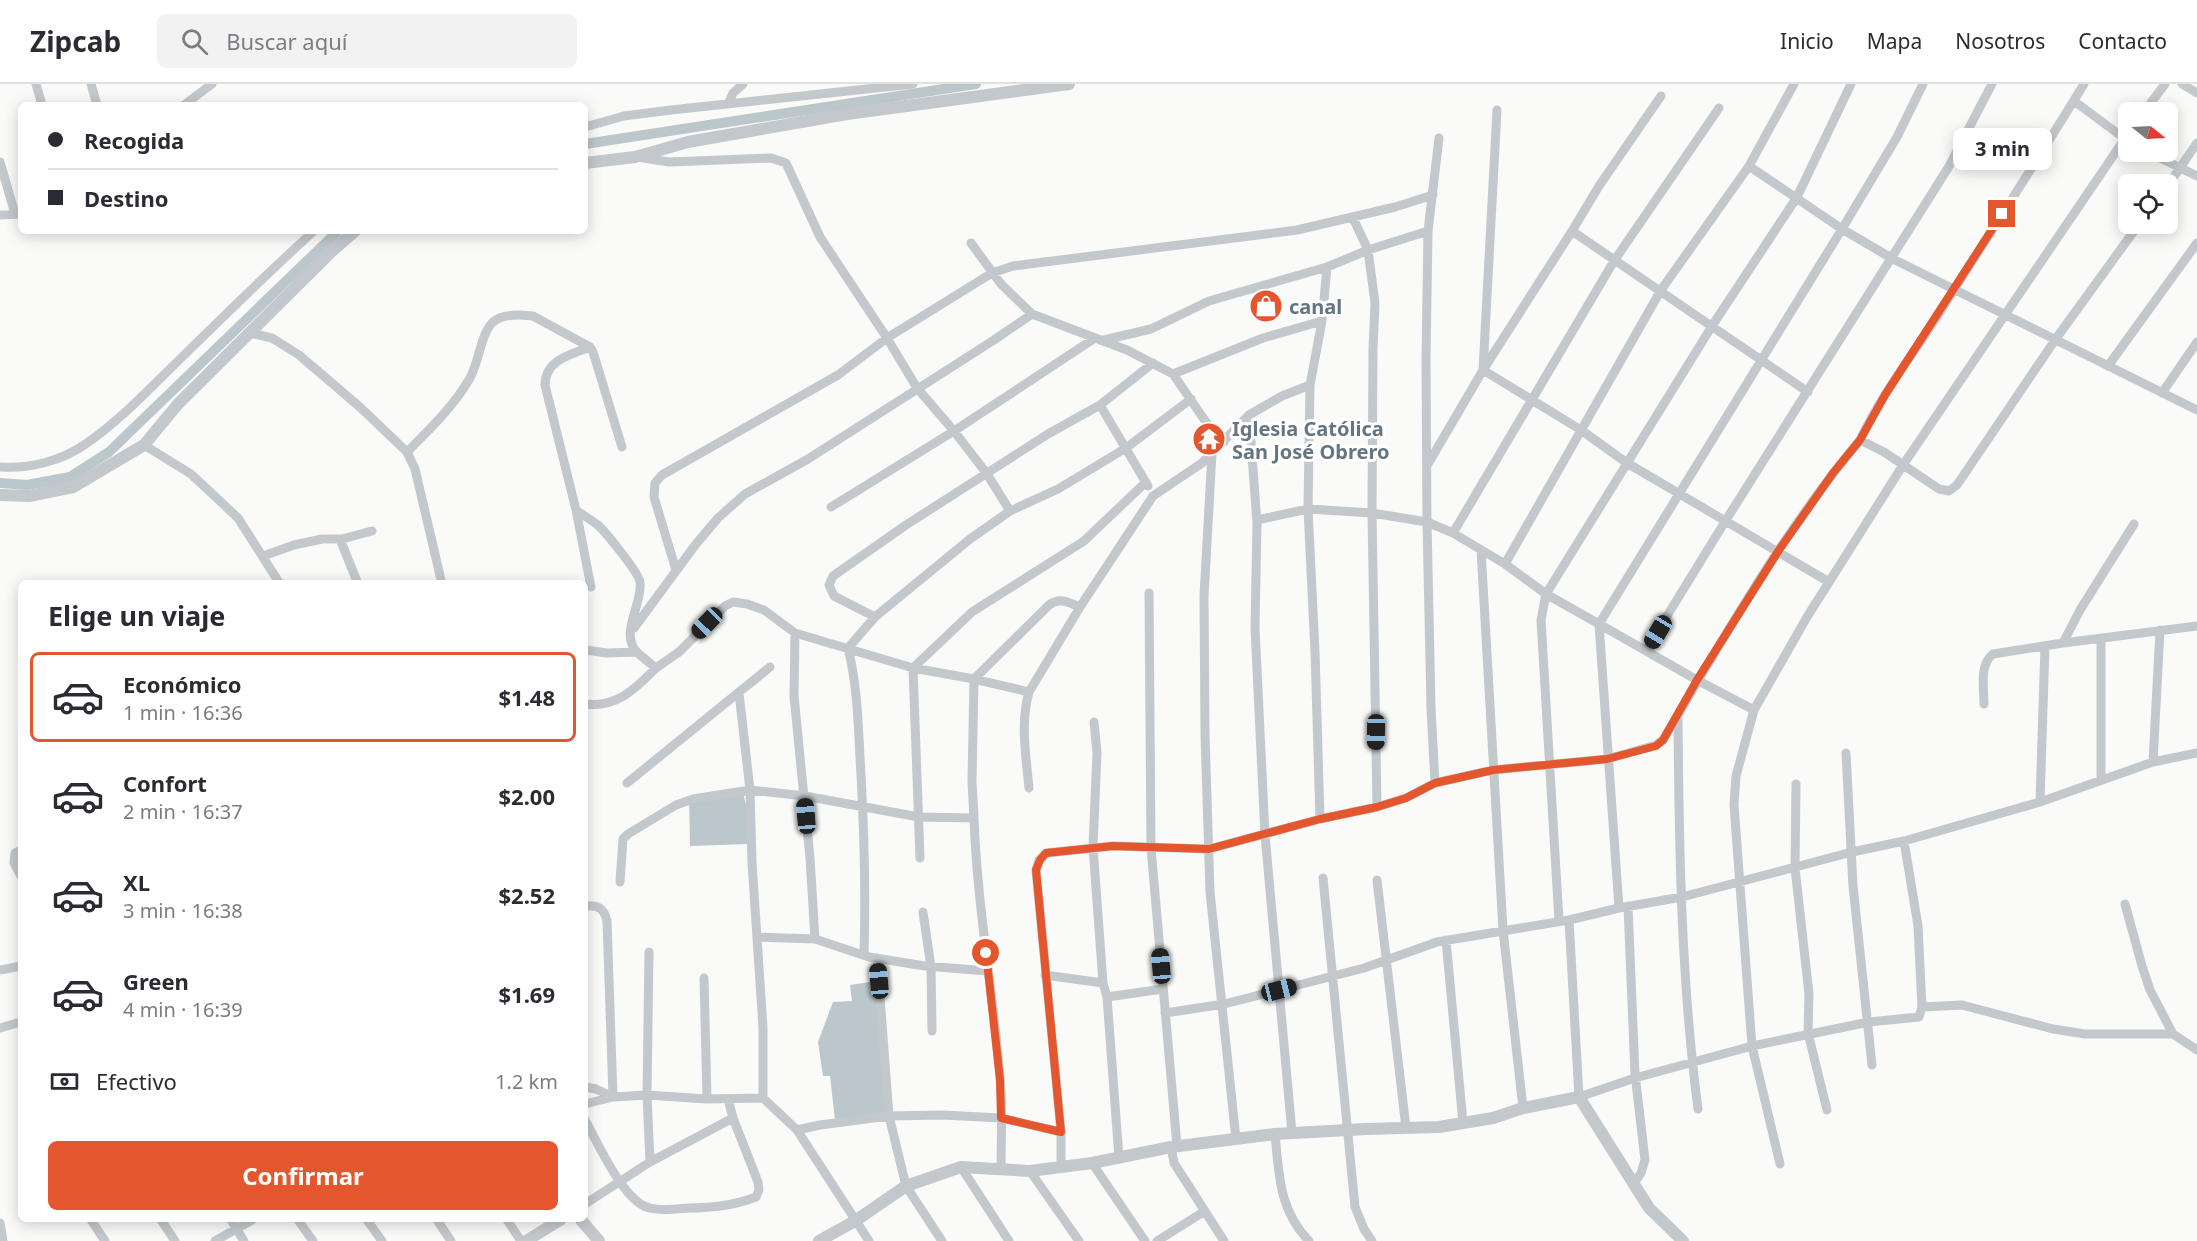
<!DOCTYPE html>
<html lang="es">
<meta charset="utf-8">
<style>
body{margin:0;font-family:"Noto Sans",sans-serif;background:#f2f2f3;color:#2b2b33;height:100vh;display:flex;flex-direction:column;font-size:22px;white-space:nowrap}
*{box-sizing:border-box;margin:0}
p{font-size:20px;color:#7c7c81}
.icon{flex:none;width:33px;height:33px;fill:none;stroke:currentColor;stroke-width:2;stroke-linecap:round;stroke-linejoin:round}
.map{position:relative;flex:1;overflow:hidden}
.panel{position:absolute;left:18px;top:496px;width:570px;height:642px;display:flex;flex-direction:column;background:#fff;border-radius:9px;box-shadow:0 3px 15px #0003}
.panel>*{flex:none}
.top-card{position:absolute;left:18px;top:18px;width:570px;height:132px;border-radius:9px;box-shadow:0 3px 15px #0003;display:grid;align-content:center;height:132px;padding:0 30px;background:#fff}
.needle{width:39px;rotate:108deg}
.tools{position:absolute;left:2118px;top:18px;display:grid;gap:12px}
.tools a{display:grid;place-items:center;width:60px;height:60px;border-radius:9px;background:#fff;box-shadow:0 3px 15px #0003;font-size:30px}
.end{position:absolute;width:27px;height:27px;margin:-14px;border:8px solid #e4572e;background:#fff;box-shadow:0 0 0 3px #fff}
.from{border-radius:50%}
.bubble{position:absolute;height:42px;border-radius:9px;background:#fff;box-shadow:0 3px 15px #0003;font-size:20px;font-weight:700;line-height:42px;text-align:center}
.car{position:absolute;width:18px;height:36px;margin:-18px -9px;border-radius:8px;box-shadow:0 0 4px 2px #0007;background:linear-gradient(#222 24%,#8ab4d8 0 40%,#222 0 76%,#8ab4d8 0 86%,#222 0)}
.top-card b{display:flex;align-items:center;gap:21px;height:57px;font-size:22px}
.top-card b+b{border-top:2px solid #e1e1e2}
.top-card i{width:15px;height:15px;background:#2b2b33}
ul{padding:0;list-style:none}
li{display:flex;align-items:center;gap:18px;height:90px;margin:0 12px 9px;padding:0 18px;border:3px solid transparent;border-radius:9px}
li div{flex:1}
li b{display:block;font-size:22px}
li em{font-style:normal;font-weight:700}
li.on{border-color:#e4572e}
li>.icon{width:54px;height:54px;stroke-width:1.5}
h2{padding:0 30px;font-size:27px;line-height:72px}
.pay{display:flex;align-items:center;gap:15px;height:66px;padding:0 30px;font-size:22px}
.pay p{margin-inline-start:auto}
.button{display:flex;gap:12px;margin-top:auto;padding:12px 30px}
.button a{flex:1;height:69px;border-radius:9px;background:#e4572e;color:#fff;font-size:24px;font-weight:700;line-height:69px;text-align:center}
header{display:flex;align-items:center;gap:36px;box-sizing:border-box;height:84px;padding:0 30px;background:#fff;border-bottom:2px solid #e1e1e2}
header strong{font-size:28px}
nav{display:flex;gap:33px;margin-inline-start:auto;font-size:21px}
.search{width:420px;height:54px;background:#f2f2f3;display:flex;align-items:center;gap:15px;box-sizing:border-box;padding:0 21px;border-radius:9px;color:#7c7c81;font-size:22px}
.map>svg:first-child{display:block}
.water{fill:#bbc7cb}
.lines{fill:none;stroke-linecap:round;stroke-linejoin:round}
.canal{stroke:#bbc7cb;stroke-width:10}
.minor{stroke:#c3c8cc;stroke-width:9}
.tertiary{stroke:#c3c8cc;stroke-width:12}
.route{stroke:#e4572e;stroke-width:8}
.labels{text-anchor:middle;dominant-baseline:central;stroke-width:6;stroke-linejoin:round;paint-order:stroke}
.poi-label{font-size:20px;font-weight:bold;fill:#657683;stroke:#fff;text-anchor:start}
</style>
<header>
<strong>Zipcab</strong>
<div class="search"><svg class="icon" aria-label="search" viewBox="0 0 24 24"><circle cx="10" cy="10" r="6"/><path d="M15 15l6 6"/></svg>Buscar aquí</div>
<nav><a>Inicio</a><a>Mapa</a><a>Nosotros</a><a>Contacto</a></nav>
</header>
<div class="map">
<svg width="2197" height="1157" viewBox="0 0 2197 1157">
<rect width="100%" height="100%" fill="#fafaf8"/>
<path class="water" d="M743 709 747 725V760L690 762 689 714Z
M876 897 886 1029 835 1036 830 992H823L818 958 833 918 852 917 850 901Z"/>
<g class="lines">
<path class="canal" d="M585 60 976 0
M0 399 27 401 70 393 109 368 338 147"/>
<path class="minor" d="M36 0 42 21
M91 0 97 21
M2182 0 2197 9
M2074 17 2128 57
M728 20 733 9 743 0
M184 21 212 0
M1497 26 1483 286 1581 346 1627 379 1829 498
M2144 28 2165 0
M585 43 624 32 671 26 913 0
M2148 68 2197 92
M637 73 669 78 771 74 786 79 820 153 887 254 917 304 954 347 987 390 1010 427
M0 78 15 130
M1749 82 1842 145 1893 175 2197 326
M2168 101 2197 59
M0 131 21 130
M1353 134 1368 166 1375 219 1373 265 1372 429 1377 723
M1572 147 1808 308
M971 159 1001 200 1032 230 1127 266 1173 290 1206 338 1224 358
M250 249 272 254 299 271 361 324 407 368 415 385 442 500
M1104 256 1151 245 1209 217 1327 183 1368 166 1428 147
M590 263C570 271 545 276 545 301L576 426 591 503
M2108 282 2197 159
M1173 290 1263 254 1322 237
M2162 309 2197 258
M1100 321 1148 402
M1249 331 1257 439 1255 544 1265 751 1292 1049
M1860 356C1882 310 1913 270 1940 228 1988 152 2037 77 2084 0
M144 361 191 390 238 434 280 500
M407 368C430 345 454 322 470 294 479 278 481 249 493 238 503 229 522 231 533 232L590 263 593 268 622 363
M1212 369 1204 512 1205 651 1210 808 1236 1055
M1428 380 1483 286 1572 147 1599 102 1661 12
M0 383C30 385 62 377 87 359 118 338 145 309 172 283 219 237 265 191 314 147
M831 423 954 347 1095 254
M576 426C584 432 592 436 599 442 607 450 639 489 640 498 643 520 618 551 638 569 643 574 650 579 656 584L679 568 725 522 733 518 747 520 764 526 795 549 913 584 972 528 1084 457 1146 398
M1257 436 1308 425 1372 429 1427 438 1453 449 1505 480 1546 510 1599 540 1842 145 1897 53 1923 0
M1453 449 1614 177 1719 24
M340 455 358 500
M1481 466 1503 846 1523 1024
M263 472 294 461 322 455H342L372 447
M1505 480 1661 206 1749 82 1794 0
M676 486 654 413 655 399 662 391 838 291 887 254 992 189 1013 182 1297 146 1395 123 1433 111
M1149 509 1151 764 1177 1062
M875 533 834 512 829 501 833 492 906 441 1048 350 1100 321 1153 279
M1599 540 1619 824
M1599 540 1697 596 1754 626
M634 544 696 460 718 434 745 410 808 375 994 256 1032 230
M795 549 794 612 810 774 815 855
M2101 555V696
M2063 559 2080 526 2134 440
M585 566 607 569 636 568
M1646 566 1726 436 1948 84 1992 0
M585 620C617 624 635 605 656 584
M1984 620C1984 603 1979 581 1993 570L2063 559 2197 542
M1678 633C1679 763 1681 896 1698 1025
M1094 638 1097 669 1093 763 1103 899 1107 913 1119 1074
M1846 669 1853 802 1872 981
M2153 678 2160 546
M627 699 770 583
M1435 699 1431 624 1427 438 1426 274 1428 147 1439 54
M1796 700 1795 784 1809 910 1808 949 1827 1026
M1029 704C1026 672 1020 639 1029 608L1080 523 1153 412 1202 379 1249 331 1282 312 1310 301
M2040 718 2045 562
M974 734C977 821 993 906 1000 993 1003 1023 1001 1054 1001 1084
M1320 735 1315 567 1308 425 1310 301 1322 237 1327 183
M21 766 15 769 14 779 21 792
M920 774 913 584 974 595 1029 608
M1323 794 1355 1123 1364 1145 1372 1157
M1377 796 1406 1044
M620 798 623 755 628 750 676 721 693 715 750 706 805 712 919 733 974 734 972 698 974 595 1049 521C1060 513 1068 518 1080 523
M2125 820 2142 882 2150 906 2173 950
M585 822C598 821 604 824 607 837L613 1013 585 1020
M1628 822 1635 990 1645 1076 1641 1089 1633 1101
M923 828 931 883 932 947
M1569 836 1579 1013 1635 994 1752 962 1869 938 1919 933 1922 923 1918 842 1904 757
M1559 837 1541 536 1546 510 1712 242 1797 113 1851 0
M758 853 815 855 869 873 925 882 988 887
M1446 856 1463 1039
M649 868 647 1011 650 1078
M864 871C866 805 864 739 860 673 858 636 857 600 848 564L875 533 970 455 1010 427 1058 405 1126 364 1191 315
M877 874 889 1032 906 1102 942 1157
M0 886 21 882
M1045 891 1103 899
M704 894 707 1015
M1107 913 1163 905
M1922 923 1962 921 2053 945 2085 950H2173L2197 966
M1165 929 1224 920 1279 906 1364 884 1437 858 1569 836 1619 824 1682 813 1852 768 1904 757 2040 718 2153 678 2197 669
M0 944 21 938
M585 1003 596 1005 613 1013 647 1011 707 1015 763 1014V944L752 779 750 706 739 609
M763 1014 797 1046 869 1157
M585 1036C598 1059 624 1119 650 1124 662 1127 676 1125 688 1124 712 1124 733 1122 756 1113L759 1106 758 1098 733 1034
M797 1046 820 1041 889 1032 942 1031 1001 1034 1061 1048
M1275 1050C1279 1091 1279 1126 1309 1157
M1171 1063 1174 1079 1224 1157
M1092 1079 1145 1157
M1780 1080 1752 962 1734 721 1736 692 1754 626 1807 533 1903 381 2128 50
M961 1083 1009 1157
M1061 1083V1048L1036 786 1039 776 1046 769 1113 762 1209 765 1320 735 1377 723 1406 714 1435 699 1493 686 1607 675 1656 661 1663 656C1724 553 1783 448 1860 356L1884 368 1939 405 1949 407 1957 401 2055 256 2139 140
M1030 1087 1079 1157
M585 1120 650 1078 733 1034 728 1015
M91 1136 105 1157
M161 1136 175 1157
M231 1136 244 1157
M298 1136 313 1157
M367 1136 382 1157
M437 1136 451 1157
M507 1136 521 1157
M0 1139 3 1157
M215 1157 252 1136
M1157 1157 1205 1127"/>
<path class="tertiary" d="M585 79 635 73 688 58 847 30 1069 0
M0 411 29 412 73 403 144 361 178 320 331 168 355 147
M581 1136 599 1157
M526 1157 560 1136
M819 1157 855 1137 906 1102 961 1083 1030 1087 1092 1079 1171 1063 1275 1050 1366 1045 1439 1043 1493 1034 1523 1024 1579 1013 1649 1124 1683 1157"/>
</g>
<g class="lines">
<path class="route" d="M986 869 1000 996 1001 1034 1061 1048 1036 786 1040 776 1046 769 1113 762 1209 765 1320 735 1377 723 1406 714 1435 699 1493 686 1607 675 1656 662 1663 656 1697 596 1779 466 1833 389 1860 356 1885 311 2002 130"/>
</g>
<defs>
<g id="shop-disc" transform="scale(1.725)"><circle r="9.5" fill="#e4572e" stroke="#fff"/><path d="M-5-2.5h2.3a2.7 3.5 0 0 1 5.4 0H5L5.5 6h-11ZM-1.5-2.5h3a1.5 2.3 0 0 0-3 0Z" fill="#fff"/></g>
<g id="temple-disc" transform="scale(1.725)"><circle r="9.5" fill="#e4572e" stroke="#fff"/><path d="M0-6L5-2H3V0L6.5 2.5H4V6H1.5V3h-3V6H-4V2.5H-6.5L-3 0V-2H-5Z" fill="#fff"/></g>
</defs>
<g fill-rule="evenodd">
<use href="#shop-disc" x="1266" y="222"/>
<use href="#temple-disc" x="1209" y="355"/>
</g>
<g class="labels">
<g class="poi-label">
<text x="1289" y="222">canal</text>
<text x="1232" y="344">Iglesia Católica<tspan x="1232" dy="23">San José Obrero</tspan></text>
</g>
</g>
</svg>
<div class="tools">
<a><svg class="needle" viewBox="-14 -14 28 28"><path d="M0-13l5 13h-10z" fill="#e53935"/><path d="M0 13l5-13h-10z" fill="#7c7c81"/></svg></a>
<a><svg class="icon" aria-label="locate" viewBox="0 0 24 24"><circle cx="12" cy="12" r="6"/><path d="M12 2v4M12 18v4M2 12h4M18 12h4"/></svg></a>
</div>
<i class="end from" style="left:986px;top:869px"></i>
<i class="end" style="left:2002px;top:130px"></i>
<div class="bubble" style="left:1953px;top:44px;width:99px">3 min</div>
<i class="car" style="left:707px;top:539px;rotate:224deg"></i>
<i class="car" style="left:1658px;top:548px;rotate:211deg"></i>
<i class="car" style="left:1376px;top:648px;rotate:181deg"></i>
<i class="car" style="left:806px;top:732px;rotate:355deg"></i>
<i class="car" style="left:1161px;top:882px;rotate:355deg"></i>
<i class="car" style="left:879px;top:897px;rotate:355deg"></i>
<i class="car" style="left:1279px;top:906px;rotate:76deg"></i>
<div class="top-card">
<b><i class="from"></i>Recogida</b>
<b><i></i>Destino</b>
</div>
<section class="panel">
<h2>Elige un viaje</h2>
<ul>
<li class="on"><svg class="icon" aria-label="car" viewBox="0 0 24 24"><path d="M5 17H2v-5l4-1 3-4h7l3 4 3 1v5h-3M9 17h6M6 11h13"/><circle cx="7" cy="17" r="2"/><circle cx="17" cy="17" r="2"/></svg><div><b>Económico</b><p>1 min · 16:36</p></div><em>$1.48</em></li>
<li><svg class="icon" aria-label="car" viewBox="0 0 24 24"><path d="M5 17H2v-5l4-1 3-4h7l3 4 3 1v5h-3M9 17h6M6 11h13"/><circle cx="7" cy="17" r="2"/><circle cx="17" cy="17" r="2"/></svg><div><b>Confort</b><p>2 min · 16:37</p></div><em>$2.00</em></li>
<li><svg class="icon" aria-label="car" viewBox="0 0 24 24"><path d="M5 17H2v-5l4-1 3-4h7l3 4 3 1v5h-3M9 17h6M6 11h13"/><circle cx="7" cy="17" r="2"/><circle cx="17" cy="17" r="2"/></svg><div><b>XL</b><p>3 min · 16:38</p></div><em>$2.52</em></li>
<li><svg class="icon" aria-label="car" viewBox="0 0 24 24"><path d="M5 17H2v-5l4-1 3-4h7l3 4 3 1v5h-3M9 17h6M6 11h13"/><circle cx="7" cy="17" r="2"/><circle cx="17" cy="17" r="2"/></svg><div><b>Green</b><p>4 min · 16:39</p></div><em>$1.69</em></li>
</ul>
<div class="pay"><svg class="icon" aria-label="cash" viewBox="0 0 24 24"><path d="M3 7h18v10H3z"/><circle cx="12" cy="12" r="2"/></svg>Efectivo<p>1.2 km</p></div>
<div class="button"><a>Confirmar</a></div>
</section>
</div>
